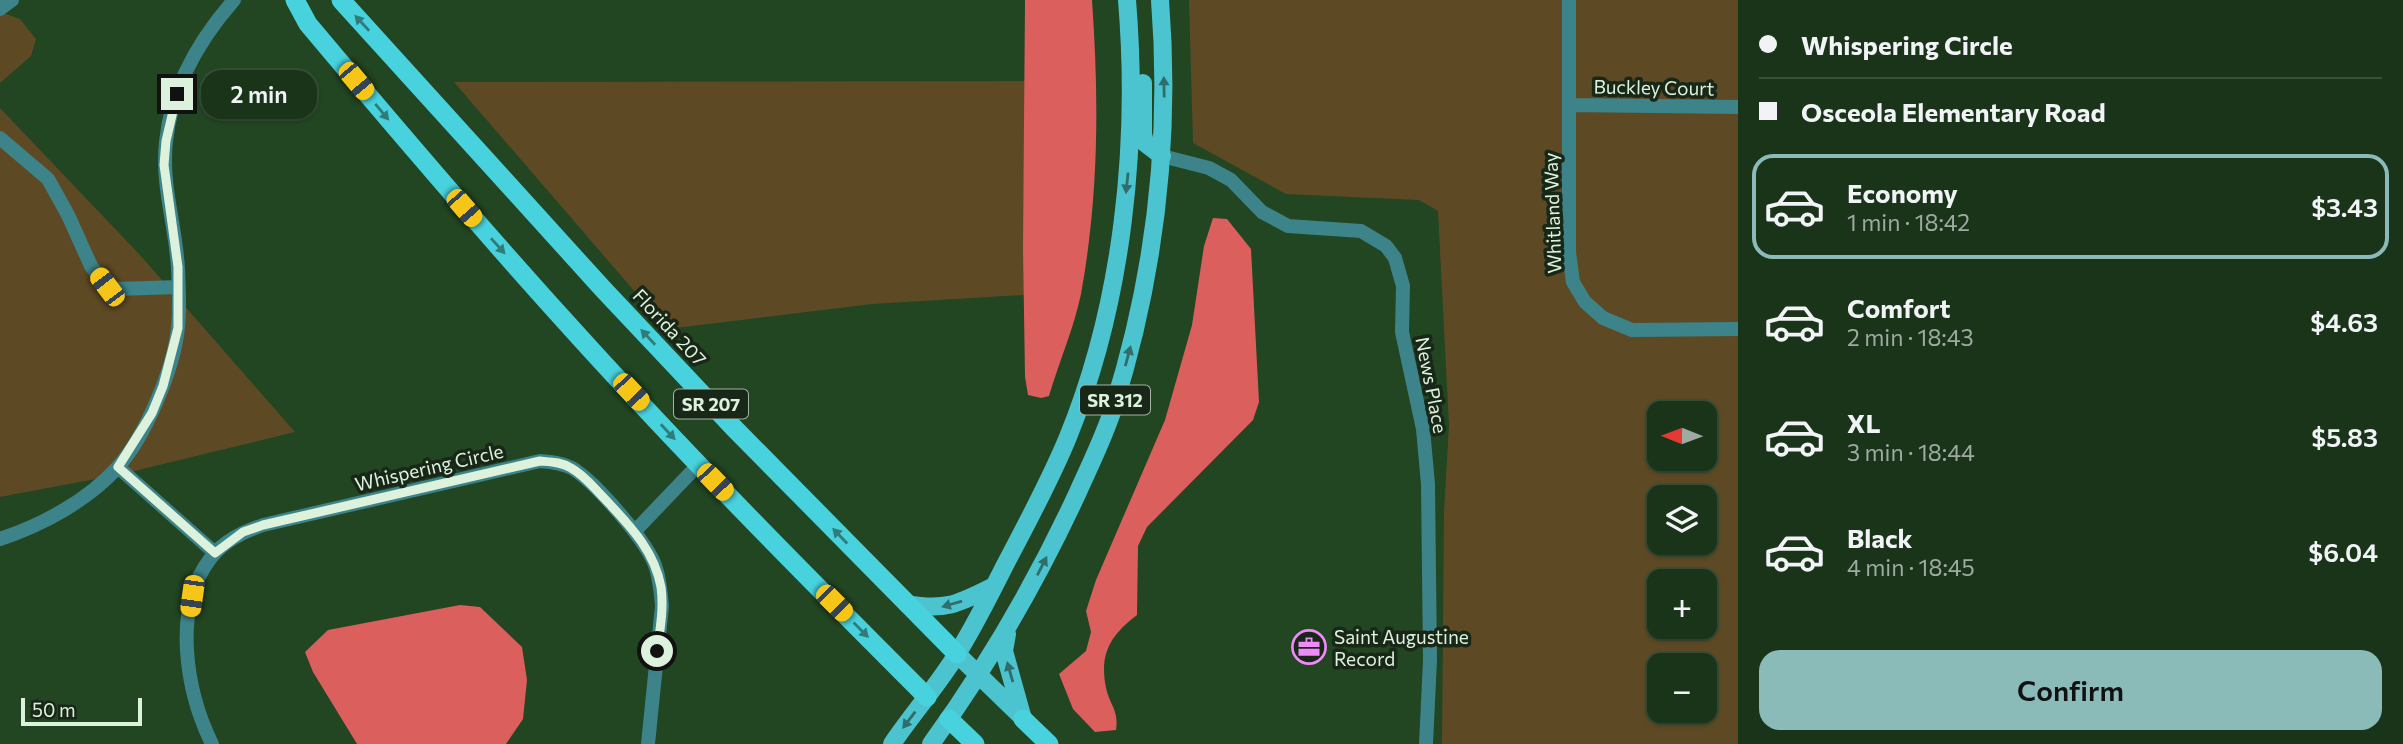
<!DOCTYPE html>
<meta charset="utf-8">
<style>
body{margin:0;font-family:Commissioner,sans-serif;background:#233c23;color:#f1f3f6;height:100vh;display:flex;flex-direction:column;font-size:26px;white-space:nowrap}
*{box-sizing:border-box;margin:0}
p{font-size:23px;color:#9faaa2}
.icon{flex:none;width:38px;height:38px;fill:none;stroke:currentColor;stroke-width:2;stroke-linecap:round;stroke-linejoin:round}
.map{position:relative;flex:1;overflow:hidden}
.side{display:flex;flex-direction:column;background:#1a341a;width:665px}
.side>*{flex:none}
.top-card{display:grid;align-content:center;height:154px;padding:0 21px;background:#1a341a}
.needle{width:46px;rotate:271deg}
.fabs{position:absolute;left:1647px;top:401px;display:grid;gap:14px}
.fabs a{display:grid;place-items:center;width:70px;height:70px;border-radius:14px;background:#1a341a;box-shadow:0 2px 5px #0004,0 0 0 2px #384f39;font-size:35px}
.scale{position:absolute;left:21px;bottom:18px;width:121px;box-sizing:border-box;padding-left:7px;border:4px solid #ddf2dc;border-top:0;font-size:19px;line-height:24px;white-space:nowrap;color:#ddf2dc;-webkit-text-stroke:5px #182717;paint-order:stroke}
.end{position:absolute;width:32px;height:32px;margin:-16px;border:9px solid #ddf2dc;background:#111;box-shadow:0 0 0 4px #111}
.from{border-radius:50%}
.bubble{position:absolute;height:49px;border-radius:21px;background:#1a341a;box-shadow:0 2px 5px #0004,0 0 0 2px #384f39;font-size:23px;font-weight:600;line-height:49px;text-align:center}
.car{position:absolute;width:21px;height:42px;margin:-21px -10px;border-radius:9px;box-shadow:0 0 5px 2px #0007;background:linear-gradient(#f5c518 24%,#345 0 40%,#f5c518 0 76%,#345 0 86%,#f5c518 0)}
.top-card b{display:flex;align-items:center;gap:24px;height:66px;font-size:26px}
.top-card b+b{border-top:2px solid #384f39}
.top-card i{width:18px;height:18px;background:#f1f3f6}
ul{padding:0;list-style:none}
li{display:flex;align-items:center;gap:21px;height:105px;margin:0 14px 10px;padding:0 7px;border:4px solid transparent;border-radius:21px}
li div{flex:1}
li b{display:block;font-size:26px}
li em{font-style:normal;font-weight:600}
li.active{border-color:#8bbbb9}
li>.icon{width:63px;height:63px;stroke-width:1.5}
.button{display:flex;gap:14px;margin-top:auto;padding:14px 21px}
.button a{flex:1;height:80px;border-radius:21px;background:#8bbbb9;color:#111;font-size:28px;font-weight:600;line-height:80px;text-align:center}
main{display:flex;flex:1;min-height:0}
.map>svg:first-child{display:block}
.green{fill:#5d4a24;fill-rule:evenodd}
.water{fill:#db5f5c}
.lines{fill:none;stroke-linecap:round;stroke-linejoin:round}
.minor{stroke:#3d838a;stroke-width:14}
.primary{stroke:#4bc4d0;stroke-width:18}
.trunk{stroke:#48d2de;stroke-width:19}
.oneway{fill:#307c7a}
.oneway2{fill:#2f6e6a}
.route{stroke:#ddf2dc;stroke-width:9}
.labels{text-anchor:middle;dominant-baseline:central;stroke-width:7;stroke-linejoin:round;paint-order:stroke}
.shield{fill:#182717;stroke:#a2b5a1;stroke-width:2}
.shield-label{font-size:18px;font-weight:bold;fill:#ddf2dc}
.street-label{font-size:19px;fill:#ddf2dc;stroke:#182717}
.poi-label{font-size:19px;fill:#ddf2dc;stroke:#182717;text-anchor:start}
</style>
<main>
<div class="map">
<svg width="1738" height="744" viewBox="0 0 1738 744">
<rect width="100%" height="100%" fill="#224522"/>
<path class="green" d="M1189 0H1738V744H1442L1444 512 1449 425 1438 211 1419 200 1286 194 1193 143ZM1659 413H1704V458H1659ZM1659 497H1704V542H1659ZM1659 581H1704V626H1659ZM1659 665H1704V710H1659Z
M0 12 20 19 36 39 31 56 0 83Z
M1025 81 1024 295 872 304 667 329 454 82Z
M0 108 140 255 295 432 122 474 0 497Z"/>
<path class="water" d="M1025 0H1092C1099 100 1099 195 1081 294 1074 328 1059 362 1049 396L1041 398 1028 395 1025 377 1023 248Z
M1213 218 1227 219 1251 249 1259 402 1253 420 1147 527 1138 546 1137 615C1111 635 1099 653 1106 688 1110 706 1119 710 1116 730L1095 732 1073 709 1059 674 1086 651 1091 632 1086 611 1096 580 1165 420 1192 325 1204 246Z
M460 605 480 607 522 647 527 680 523 719 506 744H357L313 672 305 652 328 630Z"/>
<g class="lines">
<path class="minor" d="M1569 0V252L1573 282 1585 302 1603 318 1632 330 1738 329
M0 9 12 0
M1570 105 1738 107
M0 138 48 179 68 215 91 266 107 287 116 289 178 287
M1162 156 1209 168 1231 180 1262 212 1288 226 1361 231 1386 246 1395 258 1403 286 1402 332 1423 429 1428 484 1430 660 1426 744
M118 467 215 553
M635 531 698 465
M0 539C42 525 87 501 117 468 145 437 174 369 178 327 180 308 179 288 178 269 176 226 161 185 166 142 171 89 199 40 234 0
M212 744C186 691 172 609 210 559 223 541 243 532 263 525L540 461C551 462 562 463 572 468 595 482 648 542 656 568 660 581 661 593 662 606L648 744"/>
<path class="primary" d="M1143 83V134L1145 143 1162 156
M907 604C948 611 959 603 994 586
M1007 634 1004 651 1023 719
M957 654 1021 716
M892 744C913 713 938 685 957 654 975 625 990 595 1005 565 1027 523 1050 481 1068 437 1123 302 1139 145 1127 0
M931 744C988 665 1037 581 1078 492 1090 465 1104 437 1113 409 1155 276 1171 139 1160 0"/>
<path class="trunk" d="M295 0 308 24C392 124 476 223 564 320 681 450 804 574 927 697
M341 0 603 289 733 427 957 654
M949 719 975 744
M1023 719 1049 744"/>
</g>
<defs><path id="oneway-solid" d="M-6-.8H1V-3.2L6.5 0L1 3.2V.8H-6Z" transform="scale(1.75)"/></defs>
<g class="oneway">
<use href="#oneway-solid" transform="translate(362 23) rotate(-133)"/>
<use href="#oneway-solid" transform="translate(382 112) rotate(50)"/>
<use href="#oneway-solid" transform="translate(498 246) rotate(48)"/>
<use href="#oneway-solid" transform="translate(648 337) rotate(-133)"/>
<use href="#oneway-solid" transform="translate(668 432) rotate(47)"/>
<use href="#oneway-solid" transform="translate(840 536) rotate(-134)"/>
<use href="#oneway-solid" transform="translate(861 630) rotate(45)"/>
</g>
<g class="oneway2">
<use href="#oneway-solid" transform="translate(1164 87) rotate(-91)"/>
<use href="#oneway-solid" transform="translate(1127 183) rotate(96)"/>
<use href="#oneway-solid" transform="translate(1128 356) rotate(-75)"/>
<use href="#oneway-solid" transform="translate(1042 566) rotate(-63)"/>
<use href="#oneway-solid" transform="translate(952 604) rotate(164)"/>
<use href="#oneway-solid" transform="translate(1010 672) rotate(-106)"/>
<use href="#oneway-solid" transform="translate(909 720) rotate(127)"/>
</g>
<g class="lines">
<path class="route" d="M177 94 166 141 164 165 178 267V328L163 386 152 413 118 467 215 553 243 532 263 525 540 461C551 462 561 462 571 468 584 475 593 487 603 497 628 524 654 549 661 587 664 608 660 630 657 651"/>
</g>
<defs>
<g id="office-ring" transform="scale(1.75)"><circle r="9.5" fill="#182717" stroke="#ee8bf8" stroke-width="1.5"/><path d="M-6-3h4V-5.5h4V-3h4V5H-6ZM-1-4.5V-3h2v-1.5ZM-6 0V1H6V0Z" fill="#ee8bf8"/></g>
</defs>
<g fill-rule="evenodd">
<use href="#office-ring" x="1309" y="647"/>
</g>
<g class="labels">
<g class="shield">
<rect x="1080" y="385.5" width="70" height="29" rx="5"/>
<rect x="674" y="389.5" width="74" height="29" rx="5"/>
</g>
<g class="shield-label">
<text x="1115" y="400">SR 312</text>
<text x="711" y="404">SR 207</text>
</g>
<g class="street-label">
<text transform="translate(1654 87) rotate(1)">Buckley Court</text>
<text transform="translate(1552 213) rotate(-92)">Whitland Way</text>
<text transform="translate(670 327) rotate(47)">Florida 207</text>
<text transform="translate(1432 385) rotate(79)">News Place</text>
<text transform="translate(429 467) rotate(-13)">Whispering Circle</text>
</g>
<g class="poi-label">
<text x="1334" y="636">Saint Augustine<tspan x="1334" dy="22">Record</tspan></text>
</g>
</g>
</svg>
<div class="fabs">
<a><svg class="needle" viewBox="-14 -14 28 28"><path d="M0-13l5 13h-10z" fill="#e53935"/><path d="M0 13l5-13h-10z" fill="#9faaa2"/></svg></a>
<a><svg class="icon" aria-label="layers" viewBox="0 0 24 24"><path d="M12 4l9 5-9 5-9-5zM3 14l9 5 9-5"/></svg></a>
<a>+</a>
<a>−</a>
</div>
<div class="scale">50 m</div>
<i class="end from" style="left:657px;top:651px"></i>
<i class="end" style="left:177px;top:94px"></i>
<div class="bubble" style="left:201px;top:70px;width:116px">2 min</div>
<i class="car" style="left:356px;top:81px;rotate:140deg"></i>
<i class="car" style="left:464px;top:208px;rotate:139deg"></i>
<i class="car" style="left:107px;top:287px;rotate:323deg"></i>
<i class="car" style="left:631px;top:392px;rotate:137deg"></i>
<i class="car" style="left:715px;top:482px;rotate:136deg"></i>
<i class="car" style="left:192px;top:596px;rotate:188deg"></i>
<i class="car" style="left:834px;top:603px;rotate:135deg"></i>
</div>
<section class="side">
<div class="top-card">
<b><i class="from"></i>Whispering Circle</b>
<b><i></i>Osceola Elementary Road</b>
</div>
<ul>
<li class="active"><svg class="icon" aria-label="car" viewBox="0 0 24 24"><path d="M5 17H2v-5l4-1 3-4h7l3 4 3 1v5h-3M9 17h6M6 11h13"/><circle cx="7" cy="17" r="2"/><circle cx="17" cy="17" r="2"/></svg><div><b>Economy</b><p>1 min · 18:42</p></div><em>$3.43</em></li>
<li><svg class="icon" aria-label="car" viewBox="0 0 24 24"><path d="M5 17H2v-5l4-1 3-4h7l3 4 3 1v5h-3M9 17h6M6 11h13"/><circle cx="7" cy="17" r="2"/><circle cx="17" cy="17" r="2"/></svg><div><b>Comfort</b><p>2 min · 18:43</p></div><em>$4.63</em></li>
<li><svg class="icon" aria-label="car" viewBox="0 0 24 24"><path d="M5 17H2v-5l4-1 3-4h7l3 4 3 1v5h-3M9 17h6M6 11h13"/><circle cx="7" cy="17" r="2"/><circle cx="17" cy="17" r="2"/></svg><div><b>XL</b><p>3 min · 18:44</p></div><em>$5.83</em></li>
<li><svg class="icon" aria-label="car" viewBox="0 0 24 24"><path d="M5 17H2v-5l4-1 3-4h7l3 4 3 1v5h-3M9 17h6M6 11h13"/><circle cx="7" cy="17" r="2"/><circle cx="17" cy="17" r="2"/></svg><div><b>Black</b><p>4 min · 18:45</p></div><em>$6.04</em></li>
</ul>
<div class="button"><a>Confirm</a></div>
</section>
</main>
